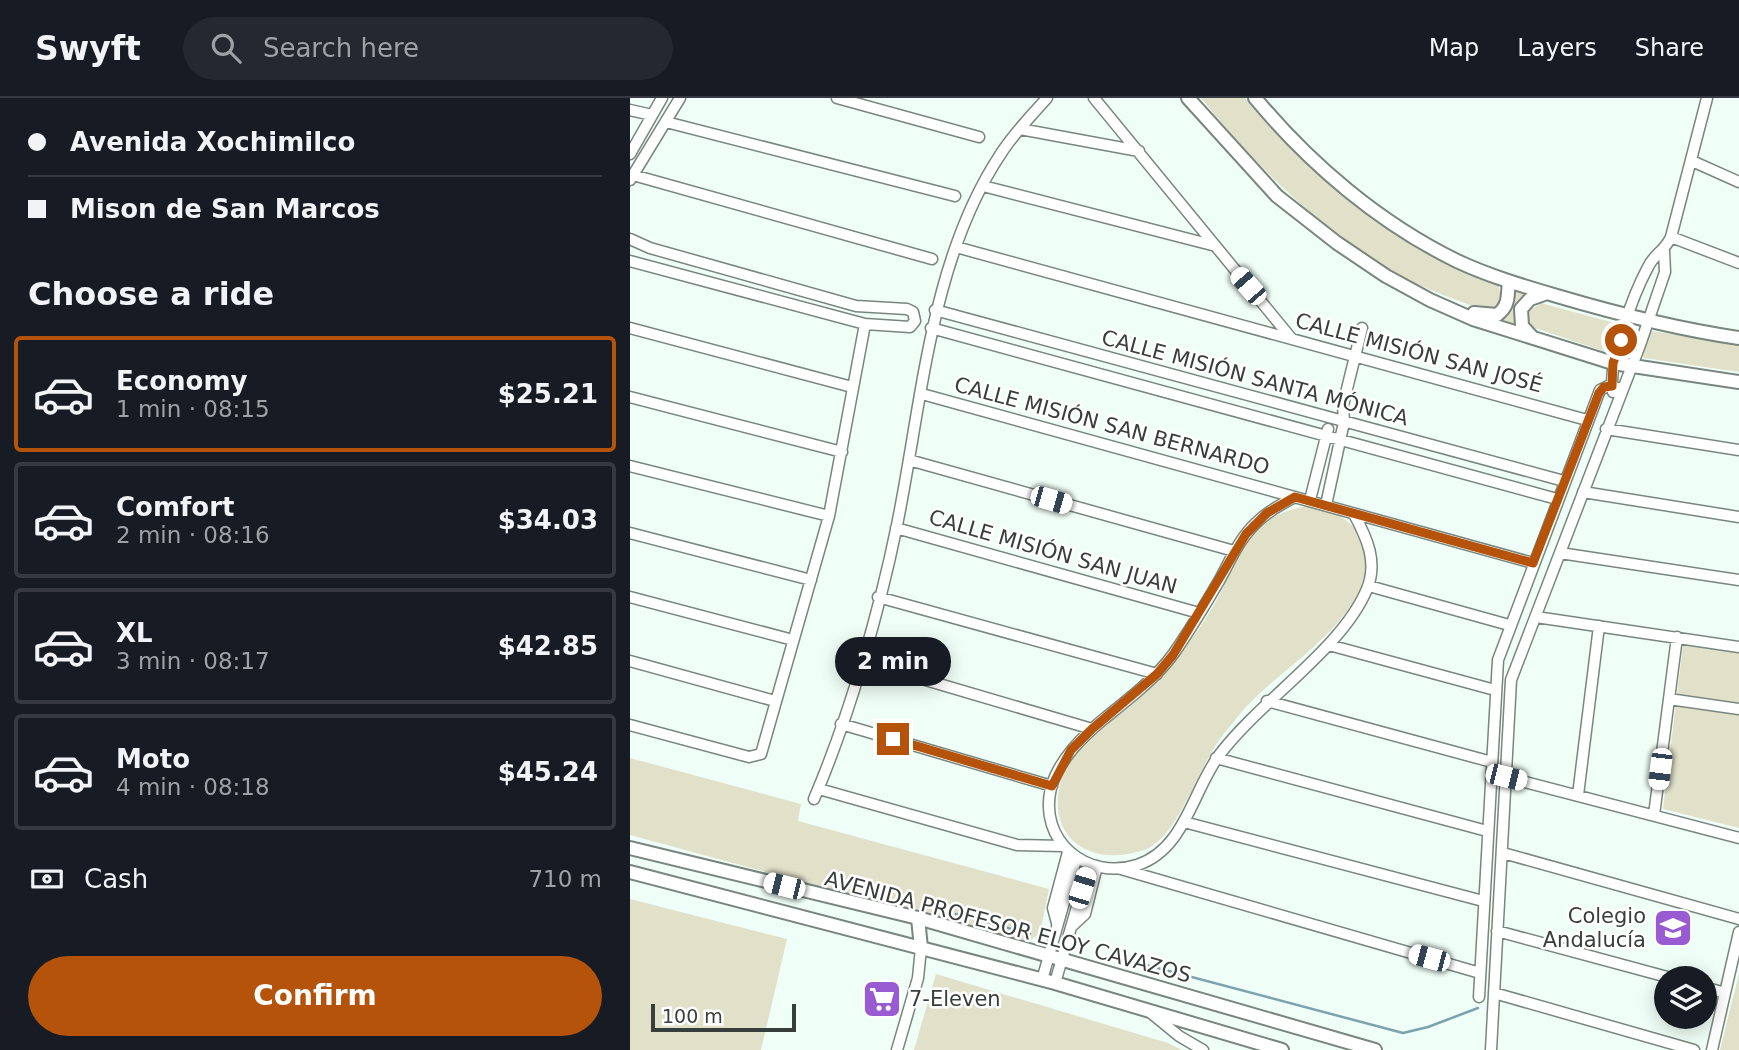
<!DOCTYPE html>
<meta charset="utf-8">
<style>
body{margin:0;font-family:"DejaVu Sans",sans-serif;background:#242831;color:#f1f3f6;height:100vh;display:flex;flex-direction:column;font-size:26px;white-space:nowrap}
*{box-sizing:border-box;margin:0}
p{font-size:23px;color:#9ea1a6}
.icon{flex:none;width:38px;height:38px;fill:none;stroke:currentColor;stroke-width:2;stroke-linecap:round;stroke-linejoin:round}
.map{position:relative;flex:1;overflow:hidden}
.panel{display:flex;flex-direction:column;background:#171b24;width:630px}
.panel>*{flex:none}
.guide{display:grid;align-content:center;height:154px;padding:0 28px;background:#171b24}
.buttons{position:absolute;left:1024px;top:868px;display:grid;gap:14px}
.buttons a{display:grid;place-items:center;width:63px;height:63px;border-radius:50%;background:#171b24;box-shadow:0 4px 18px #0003;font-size:35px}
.scale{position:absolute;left:21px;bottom:18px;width:145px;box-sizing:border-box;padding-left:7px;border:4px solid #383e3b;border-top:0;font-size:19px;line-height:24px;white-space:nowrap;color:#383e3b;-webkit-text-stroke:5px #fff;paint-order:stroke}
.end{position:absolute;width:32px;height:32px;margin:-16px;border:9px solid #b45309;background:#fff;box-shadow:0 0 0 4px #fff}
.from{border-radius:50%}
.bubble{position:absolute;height:49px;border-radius:24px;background:#171b24;box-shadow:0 4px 18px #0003;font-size:23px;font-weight:800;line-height:49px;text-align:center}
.car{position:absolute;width:21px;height:42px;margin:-21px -10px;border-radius:9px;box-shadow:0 0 5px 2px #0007;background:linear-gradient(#fff 24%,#345 0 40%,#fff 0 76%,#345 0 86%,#fff 0)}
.guide b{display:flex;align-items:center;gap:24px;height:66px;font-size:26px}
.guide b+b{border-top:2px solid #363941}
.guide i{width:18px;height:18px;background:#f1f3f6}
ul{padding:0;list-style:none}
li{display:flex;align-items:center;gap:21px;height:116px;margin:0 14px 10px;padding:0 14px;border:4px solid #363941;border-radius:7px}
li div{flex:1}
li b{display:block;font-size:26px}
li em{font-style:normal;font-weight:800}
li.current{border-color:#b45309}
li>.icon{width:63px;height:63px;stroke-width:1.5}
h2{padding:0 28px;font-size:32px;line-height:84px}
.pay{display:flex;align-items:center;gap:18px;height:77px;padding:0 28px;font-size:26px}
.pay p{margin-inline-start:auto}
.cta{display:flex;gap:14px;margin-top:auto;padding:14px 28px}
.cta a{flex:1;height:80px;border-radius:42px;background:#b45309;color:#fff;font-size:28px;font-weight:800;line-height:80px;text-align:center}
header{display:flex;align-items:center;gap:42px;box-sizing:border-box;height:98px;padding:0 35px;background:#171b24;border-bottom:2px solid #363941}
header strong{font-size:33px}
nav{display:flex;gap:38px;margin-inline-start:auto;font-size:24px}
.search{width:490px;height:63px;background:#242831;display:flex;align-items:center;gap:18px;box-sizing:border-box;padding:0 24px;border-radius:38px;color:#9ea1a6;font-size:26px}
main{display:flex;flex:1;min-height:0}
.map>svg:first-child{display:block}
.green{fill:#e1e1ca}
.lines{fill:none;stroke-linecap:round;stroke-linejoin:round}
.stream{stroke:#7da2af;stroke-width:2.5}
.minor-casing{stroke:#79867f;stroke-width:13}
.major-casing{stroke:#79867f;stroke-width:16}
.minor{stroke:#fff;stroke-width:10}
.major{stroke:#fff;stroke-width:12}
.route{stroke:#b45309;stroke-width:9}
.labels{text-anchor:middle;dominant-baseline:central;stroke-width:5;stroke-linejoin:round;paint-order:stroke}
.street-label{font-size:21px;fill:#383e3b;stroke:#fff}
.poi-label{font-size:21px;fill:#383e3b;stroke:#fff;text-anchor:end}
</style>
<header>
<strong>Swyft</strong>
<div class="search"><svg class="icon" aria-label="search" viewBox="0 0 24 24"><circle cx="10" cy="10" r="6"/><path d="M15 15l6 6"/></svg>Search here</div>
<nav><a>Map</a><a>Layers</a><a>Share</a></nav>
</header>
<main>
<section class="panel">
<div class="guide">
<b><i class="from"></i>Avenida Xochimilco</b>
<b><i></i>Mison de San Marcos</b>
</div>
<h2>Choose a ride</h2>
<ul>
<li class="current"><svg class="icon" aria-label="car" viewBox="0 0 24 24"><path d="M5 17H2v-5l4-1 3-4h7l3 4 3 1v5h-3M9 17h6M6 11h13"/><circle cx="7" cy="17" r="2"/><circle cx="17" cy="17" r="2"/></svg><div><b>Economy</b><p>1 min · 08:15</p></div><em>$25.21</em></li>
<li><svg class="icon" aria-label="car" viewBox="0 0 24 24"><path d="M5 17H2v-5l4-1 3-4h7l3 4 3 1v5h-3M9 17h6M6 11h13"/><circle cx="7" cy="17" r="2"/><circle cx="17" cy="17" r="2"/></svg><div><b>Comfort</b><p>2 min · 08:16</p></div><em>$34.03</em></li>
<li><svg class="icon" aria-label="car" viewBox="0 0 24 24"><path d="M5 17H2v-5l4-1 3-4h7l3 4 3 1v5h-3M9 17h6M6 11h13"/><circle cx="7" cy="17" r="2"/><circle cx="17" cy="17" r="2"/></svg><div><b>XL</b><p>3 min · 08:17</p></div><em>$42.85</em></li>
<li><svg class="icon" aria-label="car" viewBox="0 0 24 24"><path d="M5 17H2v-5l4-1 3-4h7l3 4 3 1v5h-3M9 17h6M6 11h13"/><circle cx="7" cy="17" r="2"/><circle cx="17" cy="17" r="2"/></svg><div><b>Moto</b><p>4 min · 08:18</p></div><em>$45.24</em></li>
</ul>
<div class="pay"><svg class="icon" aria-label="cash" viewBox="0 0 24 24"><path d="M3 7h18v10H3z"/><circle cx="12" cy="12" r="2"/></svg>Cash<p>710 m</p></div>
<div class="cta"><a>Confirm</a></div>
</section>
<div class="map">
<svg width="1109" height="952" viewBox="0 0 1109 952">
<rect width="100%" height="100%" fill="#effef6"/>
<path class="green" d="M571 0H615C667 63 732 118 804 158 825 170 848 175 868 187L872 199 867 209 855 213C828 202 796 192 771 178 691 132 628 71 571 0Z
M884 191 900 197 888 205 884 226 870 221 881 211Z
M911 205 992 227 982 256 902 229 897 223 898 214Z
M1003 231 1008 236 998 260 993 255Z
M1021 233 1109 246V274L1014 260 1011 255Z
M680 407C704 413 729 424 735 450 748 512 662 563 624 601 612 612 603 625 593 637 569 666 548 741 514 752 446 774 406 723 440 662 451 640 476 628 494 613 508 602 521 589 532 576 555 552 576 523 591 494 602 473 610 447 627 430 641 417 662 411 680 407Z
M1053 547 1109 555V730L1033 711Z
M0 660 171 706 168 723 419 791 410 835 397 845 0 737Z
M0 801 157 841 131 952H0Z
M306 876 538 945 552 952H284Z
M1109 876V952H1090Z"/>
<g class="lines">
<path class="stream" d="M326 816 400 836
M486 859 773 935 798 929 848 910"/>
<g class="minor-casing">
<path id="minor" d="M207 0 349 39
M464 0 661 240
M0 12 22 17
M36 24 325 98
M390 31 509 53
M0 56 32 0
M1062 63 1109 84
M3 77 302 161
M0 82 50 0
M353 88 582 147
M1041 139 1109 165
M0 141 20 150 226 208 277 211 283 214 285 223 280 229 235 226 0 163
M326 149 957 322
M305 212 934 383
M0 230 222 289
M301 230 927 401
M983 294C977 266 1004 195 1018 169 1024 156 1034 154 1041 139L1077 0
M292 296 903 465
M0 299 212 354
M976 331 1109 352
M279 362 604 453
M0 368 199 418
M953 394 1109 419
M665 399C651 406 637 414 626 425 609 441 600 463 589 483 575 507 560 532 544 555 526 580 500 600 475 620 453 638 429 661 421 690 408 743 457 783 507 767 555 752 563 691 590 656 632 601 712 551 737 491 748 464 737 440 724 416
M680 402 698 331
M696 407 714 324 713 307 732 230
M266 430 569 515
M0 435 181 482
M930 455 1109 482
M739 488 879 527
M0 499 163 542
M248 499 527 576
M906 519 1109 549
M699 547 865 592
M0 563 145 603
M231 563 462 631
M1039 601 1109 611
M637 603 862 664
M211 626 422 688
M0 627 119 659 131 656 199 418 235 226
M586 660 857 733
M876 679 1109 740
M189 691 387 747 432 748
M948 697 969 528
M184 701C219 619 249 515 267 427 292 305 300 163 370 57 383 36 401 18 417 0
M1024 717 1047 539
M554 724 853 803
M873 755 1109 821
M491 771 850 875
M427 825 423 810 438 754
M441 829 455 816 467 768
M867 833 1041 880
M412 882 446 762
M425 885 459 767
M1074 889 1095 895
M864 895 1064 952
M849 899 868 562 970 292 978 288 993 291
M521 915 549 938 573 952
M267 952 288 880 291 850
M861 952 881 582 1010 247 1035 174 1034 153
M1082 952 1109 834"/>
</g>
<g class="major-casing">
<path id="major" d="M558 0 647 98 707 145 756 178 800 202 843 221 983 265 1109 284
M625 0C680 66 749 125 827 163 859 178 893 188 927 198 988 216 1046 231 1109 240
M844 215 867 217C880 207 877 198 879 184
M903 240 892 228 891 211 900 201 917 195
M0 750 288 820 745 952
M0 774 425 885 652 952
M288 820 291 850"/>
</g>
<use href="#minor" class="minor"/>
<use href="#major" class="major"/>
</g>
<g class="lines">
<path class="route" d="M263 641 422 688 441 652 462 631 527 576 543 557 616 436 637 415 665 399 903 465 969 295 974 289 982 288 983 265 991 242"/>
</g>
<defs>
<g id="school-square" transform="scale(2.0125)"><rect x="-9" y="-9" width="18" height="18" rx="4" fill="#995bd2" stroke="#fff"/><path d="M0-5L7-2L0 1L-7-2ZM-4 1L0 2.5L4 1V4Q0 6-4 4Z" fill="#fff"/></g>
<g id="supermarket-square" transform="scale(2.0125)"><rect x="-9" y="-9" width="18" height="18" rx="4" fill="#995bd2" stroke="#fff"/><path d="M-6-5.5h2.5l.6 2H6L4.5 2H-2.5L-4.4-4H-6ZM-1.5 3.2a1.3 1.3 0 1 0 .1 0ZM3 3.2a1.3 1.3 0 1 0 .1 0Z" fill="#fff"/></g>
</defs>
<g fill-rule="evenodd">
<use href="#school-square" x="1043" y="830"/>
<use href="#supermarket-square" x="252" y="901"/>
</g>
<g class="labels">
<g class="street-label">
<text transform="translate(789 255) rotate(15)">CALLE MISIÓN SAN JOSÉ</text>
<text transform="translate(625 280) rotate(15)">CALLE MISIÓN SANTA MÓNICA</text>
<text transform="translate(482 328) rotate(15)">CALLE MISIÓN SAN BERNARDO</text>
<text transform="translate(423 454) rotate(16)">CALLE MISIÓN SAN JUAN</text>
<text transform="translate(378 829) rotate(15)">AVENIDA PROFESOR ELOY CAVAZOS</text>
</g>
<g class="poi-label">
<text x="1016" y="818">Colegio<tspan x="1016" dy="24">Andalucía</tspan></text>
<text x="279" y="901" text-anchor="start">7-Eleven</text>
</g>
</g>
</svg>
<div class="buttons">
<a><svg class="icon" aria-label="layers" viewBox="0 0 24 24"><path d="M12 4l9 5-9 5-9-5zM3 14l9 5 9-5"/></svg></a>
</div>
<div class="scale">100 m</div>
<i class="end from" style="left:991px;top:242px"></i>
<i class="end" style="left:263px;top:641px"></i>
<div class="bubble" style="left:205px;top:539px;width:116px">2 min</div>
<i class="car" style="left:618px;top:188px;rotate:319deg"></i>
<i class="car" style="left:421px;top:402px;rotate:106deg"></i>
<i class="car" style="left:1030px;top:671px;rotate:187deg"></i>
<i class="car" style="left:876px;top:679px;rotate:104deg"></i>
<i class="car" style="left:154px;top:788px;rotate:284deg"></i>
<i class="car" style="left:452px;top:790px;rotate:17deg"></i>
<i class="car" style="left:799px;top:860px;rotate:285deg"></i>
</div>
</main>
